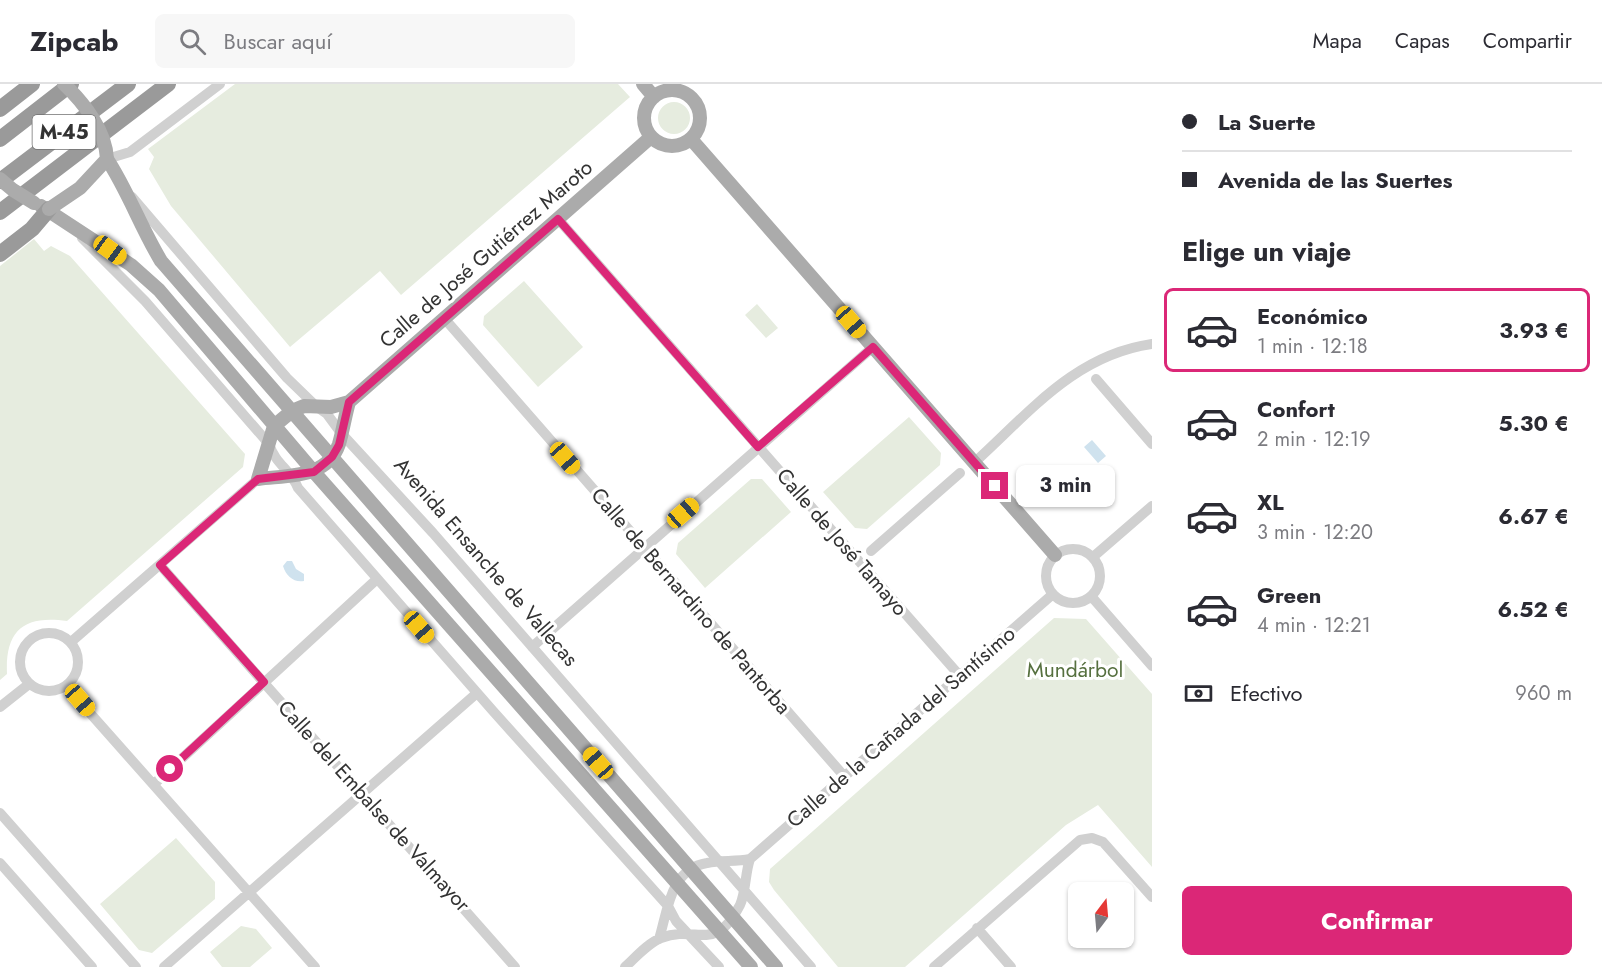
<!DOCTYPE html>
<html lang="es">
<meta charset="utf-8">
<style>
body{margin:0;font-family:Jost,sans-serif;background:#f7f7f7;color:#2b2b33;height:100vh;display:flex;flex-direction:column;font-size:22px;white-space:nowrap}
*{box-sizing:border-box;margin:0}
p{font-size:20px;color:#7c7c81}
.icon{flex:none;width:33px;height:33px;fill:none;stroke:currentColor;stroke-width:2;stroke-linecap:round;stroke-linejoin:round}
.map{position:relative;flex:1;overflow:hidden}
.details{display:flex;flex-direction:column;background:#fff;width:450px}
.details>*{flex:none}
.top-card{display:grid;align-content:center;height:132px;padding:0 30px;background:#fff}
.needle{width:39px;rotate:16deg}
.buttons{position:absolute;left:1068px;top:798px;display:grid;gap:12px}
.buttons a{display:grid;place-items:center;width:66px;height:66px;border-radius:9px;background:#fff;box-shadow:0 2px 4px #0004;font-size:30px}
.end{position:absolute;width:27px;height:27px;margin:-14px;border:8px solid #db2777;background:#fff;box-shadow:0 0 0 3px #fff}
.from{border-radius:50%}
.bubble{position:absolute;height:42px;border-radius:9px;background:#fff;box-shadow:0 2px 4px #0004;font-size:20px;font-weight:700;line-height:42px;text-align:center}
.car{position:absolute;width:18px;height:36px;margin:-18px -9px;border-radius:8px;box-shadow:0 0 4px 2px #0007;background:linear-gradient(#f5c518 24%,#345 0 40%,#f5c518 0 76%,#345 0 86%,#f5c518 0)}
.top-card b{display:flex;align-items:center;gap:21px;height:57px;font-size:22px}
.top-card b+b{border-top:2px solid #e1e1e2}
.top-card i{width:15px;height:15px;background:#2b2b33}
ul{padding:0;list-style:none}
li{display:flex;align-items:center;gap:18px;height:84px;margin:0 12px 9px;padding:0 18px;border:3px solid transparent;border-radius:9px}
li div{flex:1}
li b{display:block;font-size:22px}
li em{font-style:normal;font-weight:700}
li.active{border-color:#db2777}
li>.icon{width:54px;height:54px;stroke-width:1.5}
h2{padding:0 30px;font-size:27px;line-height:72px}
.pay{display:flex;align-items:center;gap:15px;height:66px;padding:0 30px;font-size:22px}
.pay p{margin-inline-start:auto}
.primary-button{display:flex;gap:12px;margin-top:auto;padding:12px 30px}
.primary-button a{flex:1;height:69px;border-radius:9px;background:#db2777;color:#fff;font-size:24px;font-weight:700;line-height:69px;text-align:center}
header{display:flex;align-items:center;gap:36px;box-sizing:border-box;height:84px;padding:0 30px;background:#fff;border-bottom:2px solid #e1e1e2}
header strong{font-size:28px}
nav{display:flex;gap:33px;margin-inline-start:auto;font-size:21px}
.search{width:420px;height:54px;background:#f7f7f7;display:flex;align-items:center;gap:15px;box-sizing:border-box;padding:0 21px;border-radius:9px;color:#7c7c81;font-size:22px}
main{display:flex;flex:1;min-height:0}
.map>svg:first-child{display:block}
.green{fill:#e6ecdf}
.water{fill:#cfe2ee}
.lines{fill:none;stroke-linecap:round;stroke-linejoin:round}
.minor{stroke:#d0d0d0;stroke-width:10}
.major{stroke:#ababab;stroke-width:14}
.highway{stroke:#9a9a9a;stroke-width:16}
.major-bridge{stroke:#ababab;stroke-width:14}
.route{stroke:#db2777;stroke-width:8}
.labels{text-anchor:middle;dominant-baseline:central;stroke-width:6;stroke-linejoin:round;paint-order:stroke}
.shield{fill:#fff;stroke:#707070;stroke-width:1.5}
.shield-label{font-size:20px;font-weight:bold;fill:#333}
.street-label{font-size:21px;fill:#333;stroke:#fff}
.park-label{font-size:21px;fill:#56703f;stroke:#fff}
</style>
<header>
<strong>Zipcab</strong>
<div class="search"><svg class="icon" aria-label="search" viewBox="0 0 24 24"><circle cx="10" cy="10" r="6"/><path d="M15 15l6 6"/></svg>Buscar aquí</div>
<nav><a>Mapa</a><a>Capas</a><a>Compartir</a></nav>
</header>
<main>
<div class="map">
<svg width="1152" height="883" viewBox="0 0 1152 883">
<rect width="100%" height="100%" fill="#fff"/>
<path class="green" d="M235 0H618L630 13 401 211 380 187 290 263 171 122 149 85 154 73 148 65Z
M658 34a16 16 0 1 1 32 0a16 16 0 1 1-32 0Z
M34 155 44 167 51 162 70 172 245 370 243 383 67 537C24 531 5 546 7 590L0 596V182Z
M524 197 583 263 538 303 483 241 484 232Z
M757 220 778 244 766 254 745 231Z
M909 333 941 369 940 381 867 445 855 444 823 408Z
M751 395H762L791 428 705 504 676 470 678 459Z
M1054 534 1086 535 1152 610V783L1098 721 1066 741 905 883H838L774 806 769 798 770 785Z
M176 754 215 798V815L152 869 139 866 100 820Z
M241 842 256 845 272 864 250 883H222L210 868Z"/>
<path class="water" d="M1092 356 1106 372 1098 379 1084 363Z
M287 477H292L296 485 304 490V497C294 499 286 492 283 482Z"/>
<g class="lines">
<path class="minor" d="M107 75 130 68 220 0
M132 113 287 294 317 323 327 330 341 349 433 449 811 883
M558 135 960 592
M82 154 145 217 269 360C276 381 290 385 298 404L493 627 668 822 676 837 719 883
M444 234 844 692
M1096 295 1152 360
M975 378C1030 328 1075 271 1152 260
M1046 492a27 27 0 1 1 54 0a27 27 0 1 1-54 0Z
M871 467 960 389
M1093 473 1152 422
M160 481 515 883
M1091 512 1152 582
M20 578a29 29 0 1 1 58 0a29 29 0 1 1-58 0Z
M71 558 258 395
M532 563 873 263
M66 602 315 883
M0 623 29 600
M154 700 377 495
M0 729 136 883
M750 775 1053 510
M0 779 92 883
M977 844 1011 883
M164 883 477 609
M625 883C635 874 648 859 661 854 698 840 714 871 740 821 746 808 745 789 750 775 735 778 721 776 707 779 670 785 668 826 659 855
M934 883 1080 756 1092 754 1103 758 1152 813"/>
<path class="major" d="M643 0 654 13
M644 34a28 28 0 1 1 56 0a28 28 0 1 1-56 0Z
M691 55 1055 471
M107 75C128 107 141 144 161 177L776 883
M41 122 131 181 159 206 314 388 751 883
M258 395C288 391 327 395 339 360 343 346 345 332 349 318L651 53
M258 395 274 342 292 327 304 322 331 323 349 318"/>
<path class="highway" d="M0 25 32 0
M0 55 71 0
M0 97 128 0
M0 128 168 0
M0 170 32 145 49 125"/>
<path class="major-bridge" d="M0 95 13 106 34 119
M49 125 80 104 107 75C106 47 84 19 64 0"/>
</g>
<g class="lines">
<path class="route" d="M170 685 264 598 160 481 258 395 314 388 332 373 339 361 349 318 558 135 758 363 873 263 995 402"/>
</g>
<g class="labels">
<rect class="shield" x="32.5" y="31" width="63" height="34" rx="4.5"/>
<g class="shield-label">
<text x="64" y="48">M-45</text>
</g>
<g class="street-label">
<text transform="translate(486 170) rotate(-41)">Calle de José Gutiérrez Maroto</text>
<text transform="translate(842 458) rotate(49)">Calle de José Tamayo</text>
<text transform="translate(486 478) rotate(49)">Avenida Ensanche de Vallecas</text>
<text transform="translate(691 517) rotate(49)">Calle de Bernardino de Pantorba</text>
<text transform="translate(901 643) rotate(-41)">Calle de la Cañada del Santísimo</text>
<text transform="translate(374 722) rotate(48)">Calle del Embalse de Valmayor</text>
</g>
<g class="park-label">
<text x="1075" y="586">Mundárbol</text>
</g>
</g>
</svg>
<div class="buttons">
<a><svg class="needle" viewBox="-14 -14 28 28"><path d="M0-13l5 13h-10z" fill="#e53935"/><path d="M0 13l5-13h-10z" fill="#7c7c81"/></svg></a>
</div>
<i class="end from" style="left:170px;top:685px"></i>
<i class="end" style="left:995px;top:402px"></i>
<div class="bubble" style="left:1016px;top:381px;width:99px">3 min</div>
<i class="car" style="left:110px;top:166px;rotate:126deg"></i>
<i class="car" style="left:851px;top:238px;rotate:139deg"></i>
<i class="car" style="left:565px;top:374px;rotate:139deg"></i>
<i class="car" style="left:683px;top:429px;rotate:49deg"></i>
<i class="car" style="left:419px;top:543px;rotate:139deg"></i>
<i class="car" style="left:80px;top:616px;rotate:139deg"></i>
<i class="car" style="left:598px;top:679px;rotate:319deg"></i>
</div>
<section class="details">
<div class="top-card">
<b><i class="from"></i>La Suerte</b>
<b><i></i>Avenida de las Suertes</b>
</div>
<h2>Elige un viaje</h2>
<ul>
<li class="active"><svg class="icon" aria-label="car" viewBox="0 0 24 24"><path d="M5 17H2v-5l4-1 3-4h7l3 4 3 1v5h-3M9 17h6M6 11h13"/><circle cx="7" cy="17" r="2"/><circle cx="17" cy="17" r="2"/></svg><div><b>Económico</b><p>1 min · 12:18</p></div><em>3.93 €</em></li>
<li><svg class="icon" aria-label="car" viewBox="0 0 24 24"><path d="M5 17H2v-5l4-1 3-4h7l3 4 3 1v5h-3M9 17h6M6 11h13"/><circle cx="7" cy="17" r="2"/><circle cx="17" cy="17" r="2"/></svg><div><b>Confort</b><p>2 min · 12:19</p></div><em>5.30 €</em></li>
<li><svg class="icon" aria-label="car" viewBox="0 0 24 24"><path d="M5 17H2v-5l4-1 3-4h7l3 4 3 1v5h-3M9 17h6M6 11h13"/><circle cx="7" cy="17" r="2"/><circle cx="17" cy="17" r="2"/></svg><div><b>XL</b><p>3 min · 12:20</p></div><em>6.67 €</em></li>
<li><svg class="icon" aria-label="car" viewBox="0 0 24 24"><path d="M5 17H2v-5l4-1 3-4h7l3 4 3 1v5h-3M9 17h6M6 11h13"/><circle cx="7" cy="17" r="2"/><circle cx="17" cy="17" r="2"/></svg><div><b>Green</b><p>4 min · 12:21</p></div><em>6.52 €</em></li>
</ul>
<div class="pay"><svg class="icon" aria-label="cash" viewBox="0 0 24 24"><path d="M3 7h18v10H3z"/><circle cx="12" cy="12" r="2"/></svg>Efectivo<p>960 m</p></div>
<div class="primary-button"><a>Confirmar</a></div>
</section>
</main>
